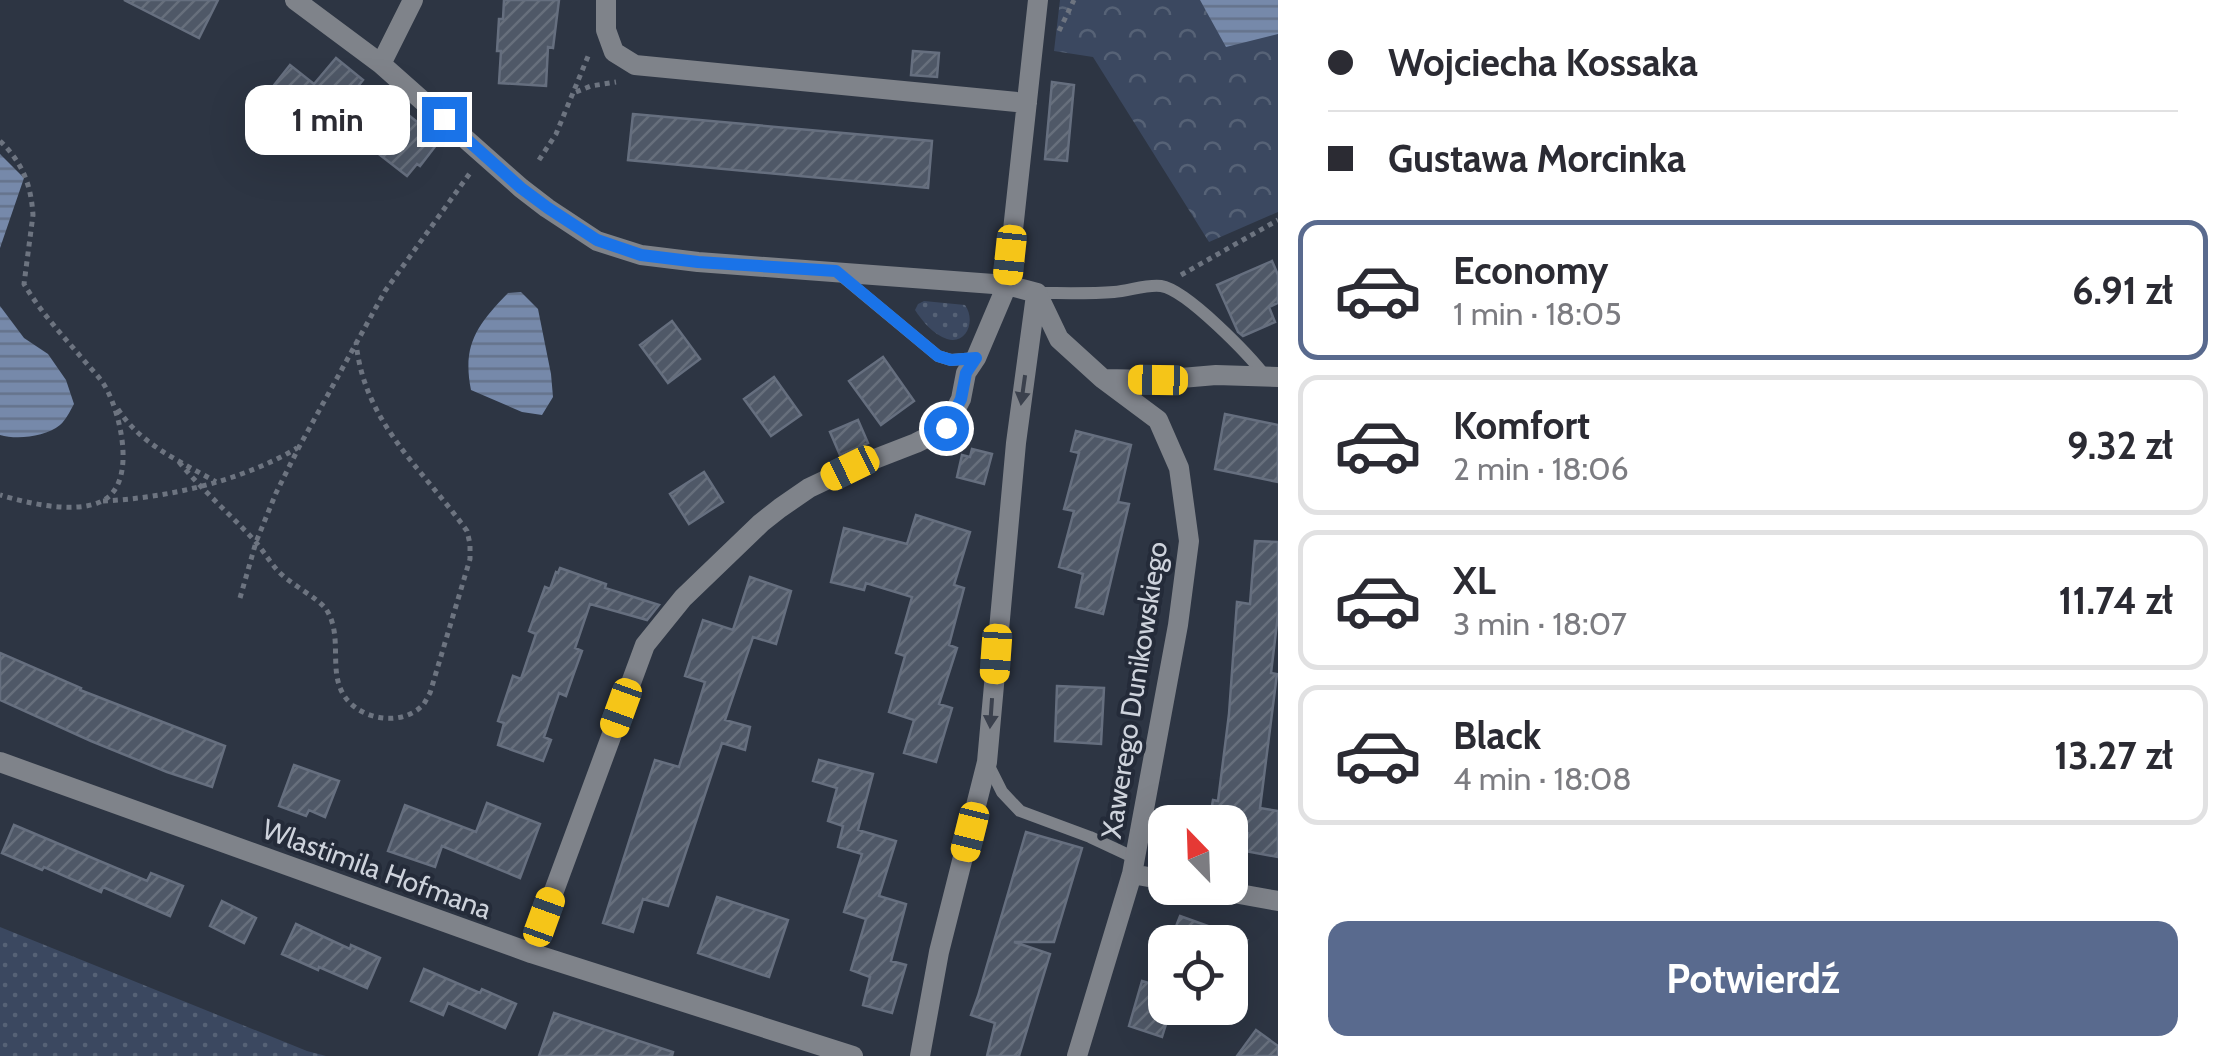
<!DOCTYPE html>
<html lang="pl">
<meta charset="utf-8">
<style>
body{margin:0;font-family:Cabin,sans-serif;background:#f2f2f3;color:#2b2b33;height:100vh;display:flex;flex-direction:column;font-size:38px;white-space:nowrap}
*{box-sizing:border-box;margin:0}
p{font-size:32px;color:#7c7c81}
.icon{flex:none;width:55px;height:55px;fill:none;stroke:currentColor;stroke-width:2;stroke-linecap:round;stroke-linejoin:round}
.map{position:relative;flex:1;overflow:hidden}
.panel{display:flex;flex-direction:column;background:#fff;width:950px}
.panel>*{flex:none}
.guide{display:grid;align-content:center;height:220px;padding:0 50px;background:#fff}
.needle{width:65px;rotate:337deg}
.tools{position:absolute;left:1148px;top:805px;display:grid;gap:20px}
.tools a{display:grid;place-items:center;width:100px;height:100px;border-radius:20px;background:#fff;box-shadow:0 10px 40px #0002;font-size:50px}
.end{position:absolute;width:45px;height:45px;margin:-22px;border:12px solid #1a73e8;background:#fff;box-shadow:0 0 0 5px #fff}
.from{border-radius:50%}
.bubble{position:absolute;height:70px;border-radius:20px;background:#fff;box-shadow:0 10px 40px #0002;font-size:32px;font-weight:700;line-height:70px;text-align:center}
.car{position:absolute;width:30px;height:60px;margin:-30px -15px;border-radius:12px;box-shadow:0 0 8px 2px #0007;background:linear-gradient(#f5c518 24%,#345 0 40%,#f5c518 0 76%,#345 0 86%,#f5c518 0)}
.guide b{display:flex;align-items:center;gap:35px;height:95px;font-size:38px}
.guide b+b{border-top:2px solid #e1e1e2}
.guide i{width:25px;height:25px;background:#2b2b33}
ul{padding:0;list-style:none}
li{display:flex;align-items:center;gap:30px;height:140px;margin:0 20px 15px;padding:0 30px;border:5px solid #e1e1e2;border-radius:20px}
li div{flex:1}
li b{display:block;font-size:38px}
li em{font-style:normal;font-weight:700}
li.current{border-color:#596a8e}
li>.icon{width:90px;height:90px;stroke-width:1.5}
.primary-button{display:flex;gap:20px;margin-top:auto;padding:20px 50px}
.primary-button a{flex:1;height:115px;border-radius:20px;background:#596a8e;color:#fff;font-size:40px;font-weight:700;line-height:115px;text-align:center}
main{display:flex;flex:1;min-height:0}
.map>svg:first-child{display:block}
.grass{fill:url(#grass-dots)}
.park{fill:url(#park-crowns)}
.water{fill:url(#water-rules)}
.building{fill:url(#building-hatch);stroke:#666f7f;stroke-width:2.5}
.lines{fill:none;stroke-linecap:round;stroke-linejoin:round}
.path{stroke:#6d7480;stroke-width:5;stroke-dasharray:5 5;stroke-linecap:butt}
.lane{stroke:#7f838a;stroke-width:12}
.street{stroke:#7f838a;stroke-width:20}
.oneway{fill:#3b414d}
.route{stroke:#1a73e8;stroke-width:12}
.labels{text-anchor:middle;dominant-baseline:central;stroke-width:8;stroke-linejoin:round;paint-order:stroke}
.street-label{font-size:28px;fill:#ced3dc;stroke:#242b39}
</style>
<main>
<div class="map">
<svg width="1278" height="1056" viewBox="0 0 1278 1056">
<defs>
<pattern id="grass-dots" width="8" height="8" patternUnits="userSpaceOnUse" patternTransform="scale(2.5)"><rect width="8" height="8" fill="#3b4860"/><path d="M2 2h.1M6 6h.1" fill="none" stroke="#566276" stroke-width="1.8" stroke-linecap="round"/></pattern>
<pattern id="park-crowns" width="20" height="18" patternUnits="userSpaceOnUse" patternTransform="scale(2.5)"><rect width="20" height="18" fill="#3b4860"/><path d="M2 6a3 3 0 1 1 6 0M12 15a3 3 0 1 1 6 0" fill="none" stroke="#566276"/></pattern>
<pattern id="water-rules" width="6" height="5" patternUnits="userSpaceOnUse" patternTransform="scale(2.5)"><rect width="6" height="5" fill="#7689aa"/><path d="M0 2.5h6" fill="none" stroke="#65738b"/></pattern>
<pattern id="building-hatch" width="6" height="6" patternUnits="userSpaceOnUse" patternTransform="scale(2.5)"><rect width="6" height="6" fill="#4f5867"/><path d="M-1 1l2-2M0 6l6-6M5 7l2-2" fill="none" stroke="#676f7c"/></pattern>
</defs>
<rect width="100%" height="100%" fill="#2d3543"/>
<path class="grass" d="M924 301 965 305C976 320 967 345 947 339 934 335 922 321 915 310L918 304Z
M0 927 307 1051 326 1056H0Z"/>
<path class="park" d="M1060 0H1278V212L1209 242 1093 57 1054 51Z"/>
<path class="water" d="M1200 0H1278V34L1226 47Z
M0 154 24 178 0 248Z
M521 292 538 309 551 374 553 397 542 415 522 412 471 390C462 345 477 325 508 293Z
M0 306 24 338 48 354 66 380 74 404C70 411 66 420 60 425 45 437 17 440 0 435Z"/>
<path class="building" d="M124 0H218L199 38Z
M504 0H559L553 48 548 47 546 86 499 83 501 51H497L499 19H503Z
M913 51 939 53 937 77 911 75Z
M336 58 363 80 337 113 310 90 280 127 256 108 290 65 314 84Z
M1052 82 1074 85 1067 161 1045 159Z
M397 106 440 140 420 166 417 164 407 176 366 144Z
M633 114 932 141 928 188 628 160Z
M1272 261 1278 275V303L1269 307 1275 322 1243 336 1238 332 1217 285Z
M672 321 700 359 668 383 640 345Z
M883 357 914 401 881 425 849 381Z
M774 377 801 415 771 436 744 399Z
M1225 414 1278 425V482L1215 469Z
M858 420 868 443 840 455 830 432Z
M1076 431 1131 445 1118 502 1129 504 1103 614 1076 607 1083 574 1059 567 1074 511 1064 509 1079 453 1071 451Z
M972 449 992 454 984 484 957 477 962 455 970 457Z
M704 472 723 502 689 524 670 494Z
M916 515 970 532 954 585 964 588 949 645 957 648 939 704 952 708 936 762 904 753 914 720 889 712 905 656 896 653 912 597 866 583 864 590 831 582 844 528 907 544Z
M1255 541 1278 542V615L1271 673 1277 674 1260 808 1278 811V857L1245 851 1248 833 1230 830V822H1209L1213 800 1218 801 1229 714 1237 602 1250 604Z
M560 568 606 584 605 588 659 605 647 620 590 604 575 648 582 651 574 673 566 696 559 693 544 737 551 740 543 761 498 745 504 723 498 721 513 676 521 679 536 634 529 631 545 587 550 589 556 572 558 573Z
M750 577 791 591 776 644 753 637 725 720 750 727 745 750 722 743 668 906 643 899 633 932 603 923 655 760 679 767 705 682 685 676 703 620 733 630Z
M0 653 81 688 80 690 225 746 212 787 167 772 91 741 0 700Z
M1057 686 1104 688 1101 744 1055 741Z
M819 760 873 774 858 830 896 841 879 896 906 904 891 961 906 965 892 1013 863 1005 870 977 851 970 866 919 844 912 862 854 838 847 843 826 828 821 837 788 813 781Z
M294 765 339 781 325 817 309 810 306 816 279 806Z
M487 803 540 824 520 878 442 846 435 867 388 851 405 805 476 832Z
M14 825 147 881 151 873 183 886 170 916 103 887 101 892 44 867 42 870 2 853Z
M1026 832 1082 848 1054 942H1014L1050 954 1019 1056H987L995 1023 971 1015 978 996Z
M717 897 788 920 769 977 698 953Z
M222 901 256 918 244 943 210 926Z
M1180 916 1247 940 1246 942H1170Z
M296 924 350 949 351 945 380 958 367 988 319 967 318 970 282 954Z
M424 969 480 993 482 989 516 1004 505 1028 448 1003 443 1015 411 1001Z
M1142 981 1165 988V1008H1171L1162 1037 1129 1026Z
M554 1013 673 1052 672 1056H539Z
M1256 1030 1278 1046V1056H1237Z"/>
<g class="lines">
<path class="path" d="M1059 31 1074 0
M576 92 591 86 616 82
M0 141C22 162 31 184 33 215L24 284C40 311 61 334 82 358 90 368 100 377 106 388 121 415 138 486 100 502 73 514 27 503 0 495
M539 160 556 134 589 54
M1181 275 1278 220
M118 409C141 445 180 461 216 482
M179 462C202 490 230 514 254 540 263 550 269 561 278 571 290 584 318 598 326 609 343 635 329 667 342 692 356 719 399 728 422 706 424 705 429 694 430 693L470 559V544L467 531C422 468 364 423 356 342
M103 501C167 498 242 481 297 448
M240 598 256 542 276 493 299 447 385 291 470 173"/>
<path class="lane" d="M838 273 938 356 951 360 976 358
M1037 293C1062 293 1089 294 1114 292 1129 291 1147 284 1161 286 1187 290 1250 356 1266 377
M988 764 1002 792 1020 811 1090 837 1135 858"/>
<path class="street" d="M295 0 381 64 521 188 547 208 597 241 641 255 698 262 1007 285 1037 293 1059 339 1103 379 1158 420 1179 468 1189 541 1178 625 1132 874 1077 1056
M606 0V30L614 52 635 65 1027 103
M381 64 413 0
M1103 379 1158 380 1216 375 1278 377
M0 762 531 953 853 1056
M1132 874 1165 880
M1206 888 1278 901
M531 953 645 645 683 598 761 523 780 508 809 488 849 469 916 443 946 428 961 399 966 373 976 358 1007 285 1038 0
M920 1056 939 952 987 762 1016 443 1036 295"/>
</g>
<defs><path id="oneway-solid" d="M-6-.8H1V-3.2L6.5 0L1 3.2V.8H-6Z" transform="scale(2.5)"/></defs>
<g class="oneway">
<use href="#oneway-solid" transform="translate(1023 390) rotate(98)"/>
<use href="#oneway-solid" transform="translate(991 713) rotate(94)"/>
</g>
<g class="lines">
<path class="route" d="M444 119 521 188 548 208 597 240 641 255 698 262 836 271 938 356 951 360 976 358 966 373 961 399 946 428"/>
</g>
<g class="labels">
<g class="street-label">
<text transform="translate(1134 690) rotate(-81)">Xawerego Dunikowskiego</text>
<text transform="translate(377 869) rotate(20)">Wlastimila Hofmana</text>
</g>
</g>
</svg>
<div class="tools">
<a><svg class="needle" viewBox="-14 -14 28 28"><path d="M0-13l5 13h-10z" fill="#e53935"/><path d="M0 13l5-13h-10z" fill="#7c7c81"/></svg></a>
<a><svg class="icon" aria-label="locate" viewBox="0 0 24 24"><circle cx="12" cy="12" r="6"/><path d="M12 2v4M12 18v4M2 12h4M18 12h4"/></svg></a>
</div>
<i class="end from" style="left:946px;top:428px"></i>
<i class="end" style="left:444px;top:119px"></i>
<div class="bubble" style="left:245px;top:85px;width:165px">1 min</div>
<i class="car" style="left:1010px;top:255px;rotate:186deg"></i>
<i class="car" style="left:1158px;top:380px;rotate:271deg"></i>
<i class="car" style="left:850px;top:468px;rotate:244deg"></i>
<i class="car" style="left:996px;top:654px;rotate:184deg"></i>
<i class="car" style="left:621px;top:708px;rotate:200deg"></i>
<i class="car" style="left:970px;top:832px;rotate:194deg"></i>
<i class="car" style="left:544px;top:917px;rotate:20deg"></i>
</div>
<section class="panel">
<div class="guide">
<b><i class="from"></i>Wojciecha Kossaka</b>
<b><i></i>Gustawa Morcinka</b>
</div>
<ul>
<li class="current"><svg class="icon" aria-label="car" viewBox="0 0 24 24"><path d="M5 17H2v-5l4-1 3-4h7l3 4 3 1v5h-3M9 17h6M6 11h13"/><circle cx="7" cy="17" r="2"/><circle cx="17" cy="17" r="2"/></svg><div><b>Economy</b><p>1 min · 18:05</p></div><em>6.91 zł</em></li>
<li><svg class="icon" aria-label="car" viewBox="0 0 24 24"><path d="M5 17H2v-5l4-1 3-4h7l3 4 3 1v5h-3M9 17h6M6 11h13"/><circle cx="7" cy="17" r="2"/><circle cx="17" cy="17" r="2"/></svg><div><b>Komfort</b><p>2 min · 18:06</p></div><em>9.32 zł</em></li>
<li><svg class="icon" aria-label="car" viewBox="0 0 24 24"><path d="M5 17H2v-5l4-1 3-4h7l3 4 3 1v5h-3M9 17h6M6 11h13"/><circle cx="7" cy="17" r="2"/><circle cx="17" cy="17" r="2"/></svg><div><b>XL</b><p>3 min · 18:07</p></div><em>11.74 zł</em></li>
<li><svg class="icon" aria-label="car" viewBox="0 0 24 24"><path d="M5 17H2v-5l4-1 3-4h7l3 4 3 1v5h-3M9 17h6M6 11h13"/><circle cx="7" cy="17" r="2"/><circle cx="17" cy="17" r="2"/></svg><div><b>Black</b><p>4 min · 18:08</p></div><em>13.27 zł</em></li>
</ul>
<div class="primary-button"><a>Potwierdź</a></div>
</section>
</main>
